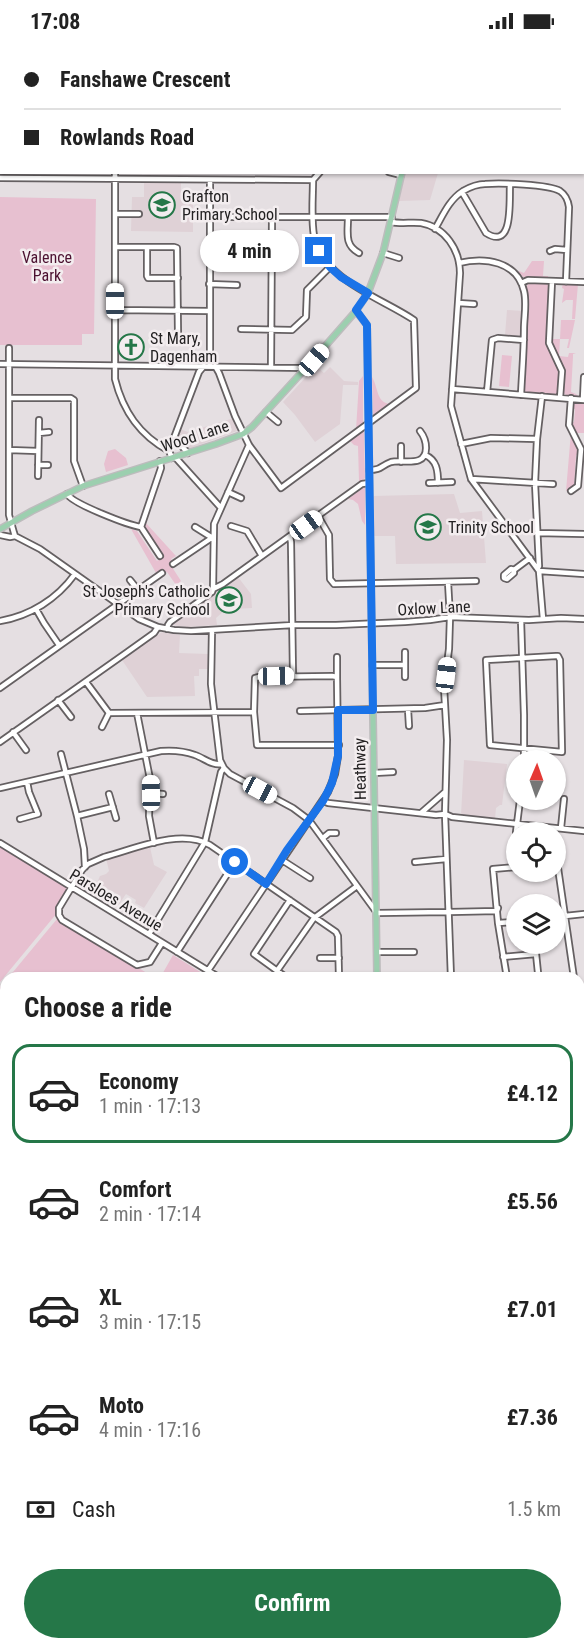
<!DOCTYPE html>
<meta charset="utf-8">
<style>
body{margin:0;font-family:"Roboto Condensed",sans-serif;background:#f6f6f6;color:#222;height:100vh;display:flex;flex-direction:column;font-size:22px;white-space:nowrap}
*{box-sizing:border-box;margin:0}
p{font-size:20px;color:#767676}
.icon{flex:none;width:33px;height:33px;fill:none;stroke:currentColor;stroke-width:2;stroke-linecap:round;stroke-linejoin:round}
.map{position:relative;flex:1;overflow:hidden}
.sheet{position:absolute;left:0px;top:930px;width:585px;height:678px;display:flex;flex-direction:column;background:#fff;border-radius:18px 18px 0 0;box-shadow:0 2px 4px #0004}
.sheet>*{flex:none}
.banner{position:absolute;left:0px;top:0px;width:585px;height:132px;box-shadow:0 2px 4px #0004;display:grid;align-content:center;height:132px;padding:0 24px;background:#fff}
.needle{width:39px;rotate:2deg}
.tools{position:absolute;left:506px;top:708px;display:grid;gap:12px}
.tools a{display:grid;place-items:center;width:60px;height:60px;border-radius:50%;background:#fff;box-shadow:0 2px 4px #0004;font-size:30px}
.end{position:absolute;width:27px;height:27px;margin:-14px;border:8px solid #1a73e8;background:#fff;box-shadow:0 0 0 3px #fff}
.from{border-radius:50%}
.bubble{position:absolute;height:42px;border-radius:21px;background:#fff;box-shadow:0 2px 4px #0004;font-size:20px;font-weight:700;line-height:42px;text-align:center}
.car{position:absolute;width:18px;height:36px;margin:-18px -9px;border-radius:8px;box-shadow:0 0 4px 2px #0007;background:linear-gradient(#fff 24%,#345 0 40%,#fff 0 76%,#345 0 86%,#fff 0)}
.banner b{display:flex;align-items:center;gap:21px;height:57px;font-size:22px}
.banner b+b{border-top:2px solid #e0e0e0}
.banner i{width:15px;height:15px;background:#222}
ul{padding:0;list-style:none}
li{display:flex;align-items:center;gap:18px;height:99px;margin:0 12px 9px;padding:0 12px;border:3px solid transparent;border-radius:18px}
li div{flex:1}
li b{display:block;font-size:22px}
li em{font-style:normal;font-weight:700}
li.active{border-color:#257748}
li>.icon{width:54px;height:54px;stroke-width:1.5}
h2{padding:0 24px;font-size:27px;line-height:72px}
.pay{display:flex;align-items:center;gap:15px;height:66px;padding:0 24px;font-size:22px}
.pay p{margin-inline-start:auto}
.button{display:flex;gap:12px;margin-top:auto;padding:12px 24px}
.button a{flex:1;height:69px;border-radius:36px;background:#257748;color:#fff;font-size:24px;font-weight:700;line-height:69px;text-align:center}
.status{display:flex;justify-content:space-between;align-items:center;height:42px;padding:0 30px;background:#fff;direction:ltr}
.status svg{height:16px;fill:currentColor}
.map>svg:first-child{display:block}
.built{fill:#dfd1d6}
.green{fill:#e7c0d0}
.lines{fill:none;stroke-linecap:round;stroke-linejoin:round}
.stream{stroke:#61806b;stroke-width:1.5}
.minor-casing{stroke:#656062;stroke-width:8}
.major-casing{stroke:#bdbcbd;stroke-width:8}
.minor{stroke:#fff;stroke-width:4.5}
.major{stroke:#9ccfaf;stroke-width:5}
.rail{stroke:#7a7678;stroke-width:1.5;stroke-dasharray:3 6;stroke-linecap:butt}
.route{stroke:#1a73e8;stroke-width:8}
.labels{text-anchor:middle;dominant-baseline:central;stroke-width:5;stroke-linejoin:round;paint-order:stroke}
.poi-label{font-size:16px;fill:#232122;stroke:#f3edef;text-anchor:start}
.park-label{font-size:16px;fill:#4b1130;stroke:#f3edef}
.street-label{font-size:16px;fill:#232122;stroke:#f3edef}
</style>
<div class="status"><b>17:08</b><svg viewBox="0 0 49 12"><path d="M0 12V9h3v3zM5 12V6h3v6zM10 12V3h3v9zM15 12V0h3v12zM26 1h20v11H26zM47 4h2v5h-2z"/></svg></div>
<div class="map">
<svg width="584" height="1608" viewBox="0 0 584 1608">
<rect width="100%" height="100%" fill="#e5dfe2"/>
<path class="built" d="M405 131H438L430 158 399 159Z
M144 141H181V155H193V173H205V176H193V190L131 189 132 155H144Z
M507 268 523 269 521 294 505 293Z
M316 324 324 331 330 325 344 339 358 340V343H343L340 382 315 400 295 373 283 360Z
M234 376 240 388 188 407 176 395 180 387 188 390Z
M454 452 460 471 482 469 486 521 396 522 395 494H374L373 454Z
M238 535 251 552 252 566 234 567 232 562 216 576 217 583 187 585 172 583Z
M162 590 180 593 179 611 208 612V627H199V634H194L195 654 147 655 122 618Z
M464 718 507 722 502 763H500L496 766 495 777 461 773Z
M150 805 154 823 167 830 144 866 135 861 136 858 126 852 117 865 114 864 121 854 97 841 100 834 106 832 109 829 106 816Z
M579 1410 584 1413V1503L579 1502Z
M2 1558H6V1602H22L21 1608H0V1569Z"/>
<path class="green" d="M0 155 96 157 94 292H82V303H0Z
M532 219H544L543 234H548V237C538 236 525 239 518 231L519 229 524 231Z
M530 240 548 241 550 243 547 303 560 329 559 350 556 353 526 351 523 348 528 263 526 245Z
M563 241 578 242 575 277H572L573 258H566L562 261 564 247 562 246Z
M561 278H575L569 306H567L569 297H560L559 314 568 315 569 311H576L573 312V315L571 350 576 352 578 354 566 353 563 351V327L552 306 551 297H560Z
M502 313 512 314 509 345 499 344Z
M363 334V380L362 384 356 388 359 339Z
M372 335C379 347 376 361 391 362L375 374 373 373Z
M576 360H584V391H575L571 380H574L575 367H572L573 362Z
M362 390H364V395L365 436 360 441 359 439 358 404 354 403 350 399Z
M571 390 579 405V413H576L574 445 566 449Z
M115 407 126 416 128 423 106 430 104 422 108 409Z
M363 446H365V483L362 479 358 462 353 458 348 457Z
M145 480 176 514 171 517 175 522 172 525 181 539 176 543 167 530 163 532 160 528 156 531 131 487 137 489 157 519 163 513 143 485Z
M0 805 67 846 58 861 57 871 0 940Z
M57 877H59L155 936H8Z
M173 913 202 931 199 936H160Z
M6 938V1073L0 1015V945Z
M582 1295H584V1413L579 1410V1353Z
M0 1378 6 1385V1455L0 1450Z"/>
<g class="lines">
<path class="stream" d="M187 1602 190 1608"/>
<g class="minor-casing">
<path id="minor" d="M421 0 424 2
M533 0 534 2
M8 2V0
M117 2V0
M159 2V0
M270 2 271 0
M440 2V0
M499 2 513 0
M0 19 2 18
M115 130V337C123 369 139 393 169 409
M389 130 401 133
M0 136 313 138 320 130
M462 150 486 191C514 209 509 159 510 143
M115 172H139
M210 175H392
M348 175C348 191 344 203 359 211
M391 180C401 182 411 180 421 181 445 185 460 208 460 231L451 364 471 437 539 529 543 577
M435 187C443 173 449 158 463 149 470 145 477 142 485 142 500 141 548 142 560 149 566 153 568 158 569 165L566 240
M115 205H174L177 206 178 291
M147 205V234L148 236H178
M550 209 555 207 567 208
M383 211 399 216
M247 212H286
M459 221C485 215 517 219 524 249 527 261 524 275 524 287 524 309 522 331 521 353
M552 239 549 301 562 329 560 356
M521 241 528 238 584 240
M209 242 237 243
M458 261 474 262
M115 268 209 269
M241 287 292 288 306 275 307 248 330 225
M9 306V473L14 491 15 494 40 507 139 577 158 585 174 588 191 589 293 583H336L405 580 430 578 450 575 529 578 561 576 584 577
M0 322 306 326
M210 324V138
M215 324 219 331 235 374 249 403 281 446 416 346 414 278C380 255 324 239 314 194 311 176 313 156 313 138
M271 325 272 175
M452 347 584 358
M487 350 492 298 498 296 524 298
M9 356H71L74 358V419L83 444
M583 357 584 335
M266 370 278 380
M39 391 49 390
M174 396 188 411
M461 402 491 396 537 397
M401 404V420
M9 408 38 409
M425 413C437 418 438 429 438 441
M175 415 221 466
M172 416 169 409 199 330 204 324
M38 423H48
M369 428C382 428 380 424 391 420 403 417 426 426 426 406 426 399 424 394 420 389
M38 434 39 378
M471 437 553 442
M429 441 452 440
M571 449 578 444 581 407 569 383 571 356
M228 450 241 456
M67 452C73 462 128 483 141 485
M318 474 329 493 330 537 334 542 476 539
M231 484 247 489 262 514
M141 485 161 426 160 419
M141 485 160 514
M195 485 211 495
M537 491 584 492
M0 493 10 495 15 494
M290 495 291 500 293 634
M173 522 213 495
M538 526 539 524 535 441 537 397 542 354
M514 528 511 527 504 533V536L507 537 514 531V528L530 516
M539 529 584 532
M130 538 138 548
M448 540 450 575 449 607 444 645 447 698 445 772 451 936
M213 547 214 482 249 403
M36 567 44 581 59 603
M521 578 524 673V718
M0 579C30 574 57 557 75 532
M167 587 168 583 170 580 212 550 213 547 223 542 362 442 369 441
M212 588 211 642 220 718 224 726 230 732 293 766 309 778 377 871 447 870 449 868 450 870 497 869 498 866
M405 610V635
M556 614H558L560 618 562 710 490 703 486 618Z
M372 623H405
M337 635V615
M86 640 109 671 254 670
M0 646 162 531
M58 658 71 675
M408 667 409 684
M300 669 425 666 445 663
M137 671 150 737 149 774 154 801
M102 685 109 671
M13 690 26 708
M0 700 126 611 154 591 158 585
M61 712 77 774 84 807 85 825
M374 731 393 730
M0 746 161 709C173 708 184 709 195 713 204 716 212 724 222 722
M151 751 163 752
M109 752 116 776
M323 759 328 761 436 773 445 772 452 775 584 789
M421 771 445 750
M77 774 113 765
M20 777 38 772 29 750 27 740
M561 786 564 757
M516 790 520 758
M323 796 329 791H336
M516 797V814
M0 801 220 936
M282 818 310 836
M415 820 446 817
M555 823 558 826 574 936
M536 862H542
M565 874 584 872
M498 881 516 880
M149 892 205 800 221 730 224 726
M162 901 150 920 137 923 62 878 59 873V866L82 828 88 822 104 815C135 807 180 786 210 803L336 890 338 894 339 936
M535 902 538 931
M177 910 235 820
M378 910H414
M503 915 536 912
M320 916H339
M203 936 328 750 335 732 338 714 337 635 332 634 259 635 255 636 254 670 257 703H339
M272 936 314 876 357 844
M287 936 254 912 290 858
M507 936 498 881 493 827 516 825
M579 961 584 960
M579 967 584 996
M579 1036 584 1035
M579 1071 584 1072
M0 1078 2 1080 4 1101
M579 1104 584 1103
M579 1129H584
M579 1194 584 1195
M0 1210H6
M579 1263H584
M583 1294 584 1283
M0 1328 6 1323
M0 1352 6 1359
M0 1471 6 1466
M0 1518 6 1519
M579 1527 584 1528
M579 1566H584
M68 1602 70 1603 71 1608
M266 1602 278 1608
M423 1602 428 1608
M506 1602 514 1607 521 1608
M100 1608 102 1602
M165 1608 166 1602
M413 1608 420 1602
M533 1608 584 1603"/>
</g>
<g class="major-casing">
<path id="major" d="M399 0V2
M0 11H2
M356 269 367 283 377 936
M0 487 32 469 83 444 216 402 243 392 252 385 313 318 356 269 368 251 383 211 402 130
M364 1602 365 1608"/>
</g>
<use href="#minor" class="minor"/>
<use href="#major" class="major"/>
<path class="rail" d="M579 1081 584 1080
M0 1132 6 1131"/>
</g>
<g class="lines">
<path class="route" d="M235 820 266 842 287 808 323 759 332 741 338 714V668H373L367 283 356 268 368 251 341 235 330 225 319 209"/>
</g>
<defs>
<g id="school-ring" transform="scale(1.35)"><circle r="9.5" fill="#f3edef" stroke="#257748" stroke-width="1.5"/><path d="M0-5L7-2L0 1L-7-2ZM-4 1L0 2.5L4 1V4Q0 6-4 4Z" fill="#257748"/></g>
<g id="church-ring" transform="scale(1.35)"><circle r="9.5" fill="#f3edef" stroke="#257748" stroke-width="1.5"/><path d="M-1.2-6h2.4v3.5h3.3v2.4h-3.3V6h-2.4V-.1h-3.3v-2.4h3.3Z" fill="#257748"/></g>
</defs>
<g fill-rule="evenodd">
<use href="#school-ring" x="162" y="163"/>
<use href="#church-ring" x="131" y="305"/>
<use href="#school-ring" x="428" y="485"/>
<use href="#school-ring" x="229" y="558"/>
</g>
<g class="labels">
<g class="poi-label">
<text x="182" y="154">Grafton<tspan x="182" dy="18">Primary School</tspan></text>
<text x="150" y="296">St Mary,<tspan x="150" dy="18">Dagenham</tspan></text>
<text x="448" y="485">Trinity School</text>
<text x="210" y="549" text-anchor="end">St Joseph's Catholic<tspan x="210" dy="18">Primary School</tspan></text>
</g>
<g class="park-label">
<text x="47" y="215">Valence<tspan x="47" dy="18">Park</tspan></text>
</g>
<g class="street-label">
<text transform="translate(195 394) rotate(-18)">Wood Lane</text>
<text transform="translate(434 566) rotate(-3)">Oxlow Lane</text>
<text transform="translate(360 727) rotate(-91)">Heathway</text>
<text transform="translate(116 858) rotate(31)">Parsloes Avenue</text>
</g>
</g>
</svg>
<div class="tools">
<a><svg class="needle" viewBox="-14 -14 28 28"><path d="M0-13l5 13h-10z" fill="#e53935"/><path d="M0 13l5-13h-10z" fill="#767676"/></svg></a>
<a><svg class="icon" aria-label="locate" viewBox="0 0 24 24"><circle cx="12" cy="12" r="6"/><path d="M12 2v4M12 18v4M2 12h4M18 12h4"/></svg></a>
<a><svg class="icon" aria-label="layers" viewBox="0 0 24 24"><path d="M12 4l9 5-9 5-9-5zM3 14l9 5 9-5"/></svg></a>
</div>
<i class="end from" style="left:235px;top:820px"></i>
<i class="end" style="left:319px;top:209px"></i>
<div class="bubble" style="left:200px;top:188px;width:99px">4 min</div>
<i class="car" style="left:115px;top:259px;rotate:0deg"></i>
<i class="car" style="left:314px;top:318px;rotate:41deg"></i>
<i class="car" style="left:306px;top:483px;rotate:54deg"></i>
<i class="car" style="left:446px;top:633px;rotate:7deg"></i>
<i class="car" style="left:276px;top:634px;rotate:89deg"></i>
<i class="car" style="left:260px;top:748px;rotate:118deg"></i>
<i class="car" style="left:151px;top:751px;rotate:359deg"></i>
<div class="banner">
<b><i class="from"></i>Fanshawe Crescent</b>
<b><i></i>Rowlands Road</b>
</div>
<section class="sheet">
<h2>Choose a ride</h2>
<ul>
<li class="active"><svg class="icon" aria-label="car" viewBox="0 0 24 24"><path d="M5 17H2v-5l4-1 3-4h7l3 4 3 1v5h-3M9 17h6M6 11h13"/><circle cx="7" cy="17" r="2"/><circle cx="17" cy="17" r="2"/></svg><div><b>Economy</b><p>1 min · 17:13</p></div><em>£4.12</em></li>
<li><svg class="icon" aria-label="car" viewBox="0 0 24 24"><path d="M5 17H2v-5l4-1 3-4h7l3 4 3 1v5h-3M9 17h6M6 11h13"/><circle cx="7" cy="17" r="2"/><circle cx="17" cy="17" r="2"/></svg><div><b>Comfort</b><p>2 min · 17:14</p></div><em>£5.56</em></li>
<li><svg class="icon" aria-label="car" viewBox="0 0 24 24"><path d="M5 17H2v-5l4-1 3-4h7l3 4 3 1v5h-3M9 17h6M6 11h13"/><circle cx="7" cy="17" r="2"/><circle cx="17" cy="17" r="2"/></svg><div><b>XL</b><p>3 min · 17:15</p></div><em>£7.01</em></li>
<li><svg class="icon" aria-label="car" viewBox="0 0 24 24"><path d="M5 17H2v-5l4-1 3-4h7l3 4 3 1v5h-3M9 17h6M6 11h13"/><circle cx="7" cy="17" r="2"/><circle cx="17" cy="17" r="2"/></svg><div><b>Moto</b><p>4 min · 17:16</p></div><em>£7.36</em></li>
</ul>
<div class="pay"><svg class="icon" aria-label="cash" viewBox="0 0 24 24"><path d="M3 7h18v10H3z"/><circle cx="12" cy="12" r="2"/></svg>Cash<p>1.5 km</p></div>
<div class="button"><a>Confirm</a></div>
</section>
</div>
